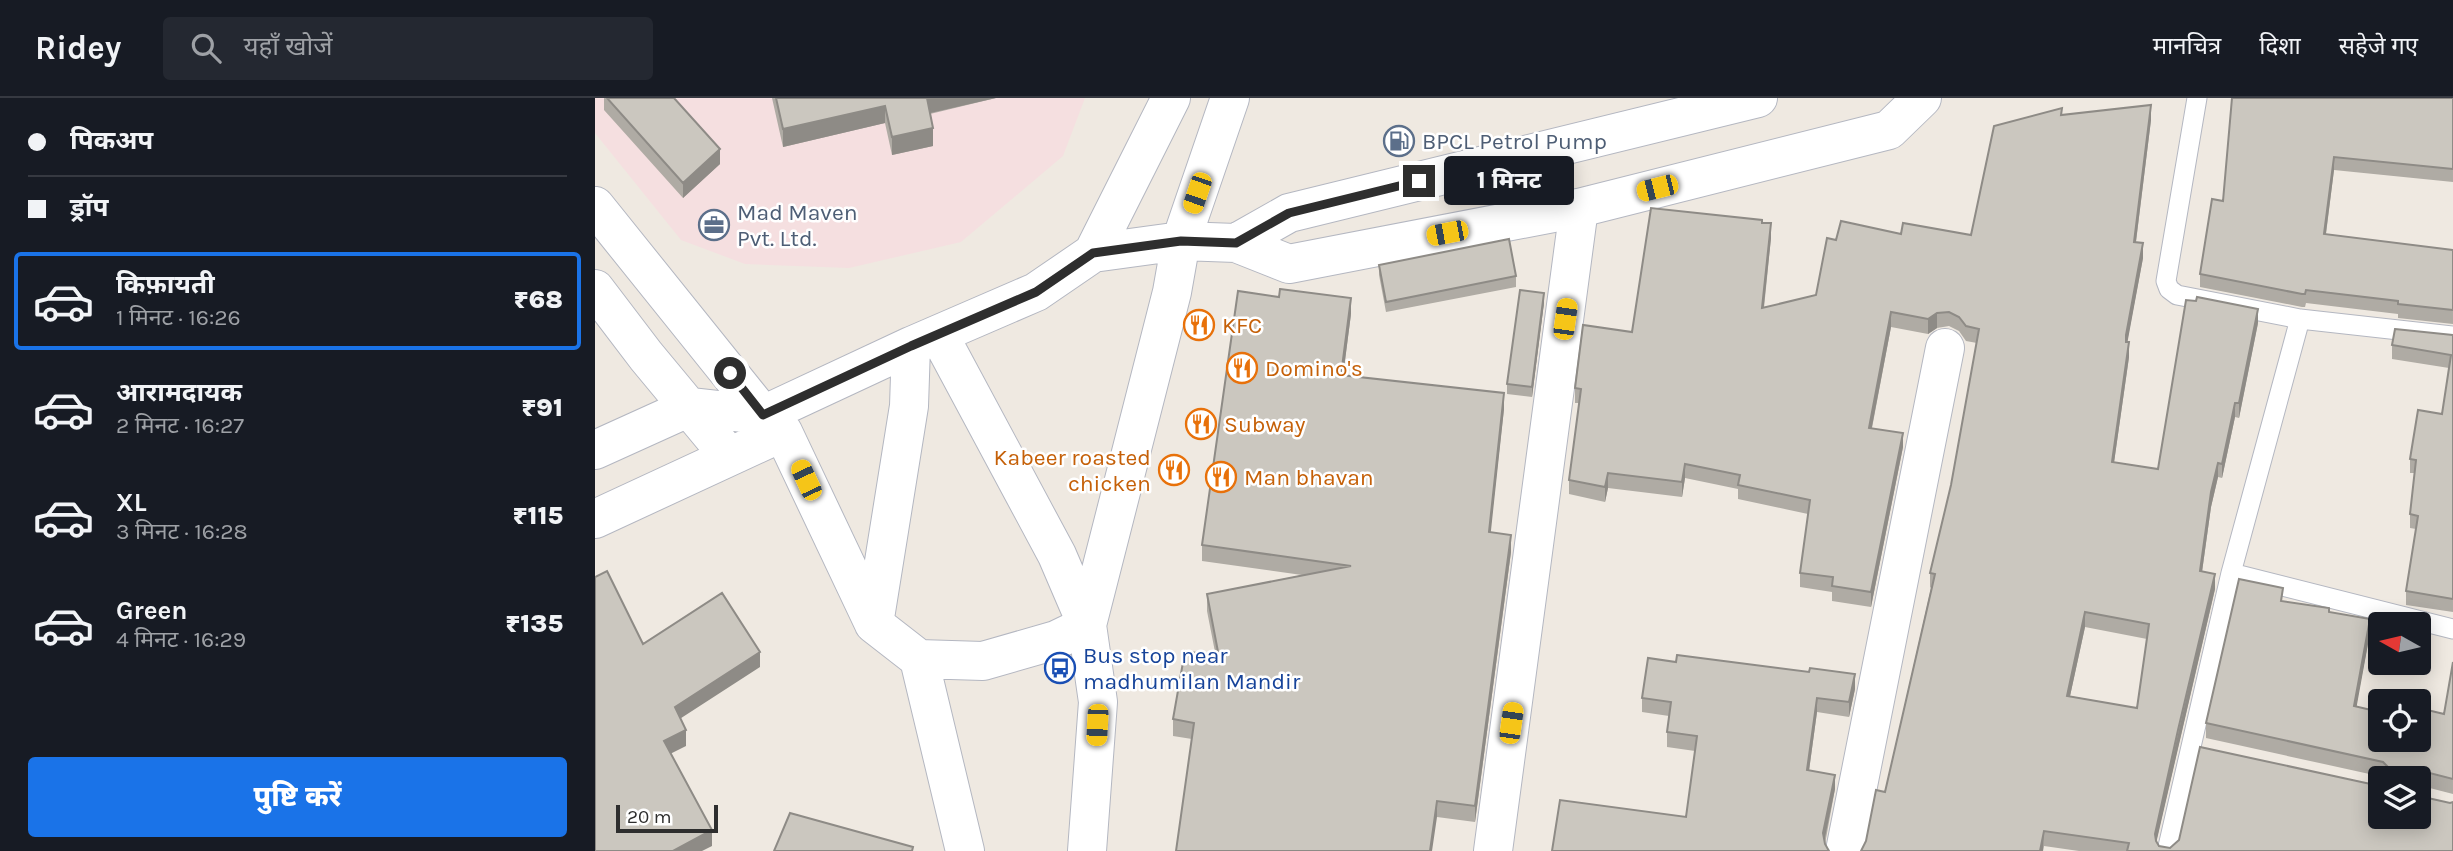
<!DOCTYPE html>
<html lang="hi">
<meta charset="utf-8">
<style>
body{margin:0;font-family:Karla,"Noto Sans Devanagari",sans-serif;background:#242831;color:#f1f3f6;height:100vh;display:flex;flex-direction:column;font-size:26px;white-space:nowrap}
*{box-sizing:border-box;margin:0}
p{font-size:23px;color:#9ea1a6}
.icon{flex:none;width:38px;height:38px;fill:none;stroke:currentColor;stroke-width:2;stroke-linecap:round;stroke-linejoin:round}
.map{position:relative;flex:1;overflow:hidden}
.side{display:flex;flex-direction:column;background:#171b24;width:595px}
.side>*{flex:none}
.guide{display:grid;align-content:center;height:154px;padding:0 28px;background:#171b24}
.needle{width:46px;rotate:278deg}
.controls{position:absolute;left:1773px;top:514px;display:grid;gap:14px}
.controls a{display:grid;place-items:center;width:63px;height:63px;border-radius:7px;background:#171b24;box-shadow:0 4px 18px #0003;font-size:35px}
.scale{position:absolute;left:21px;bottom:18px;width:102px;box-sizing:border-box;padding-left:7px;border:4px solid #2e2e2e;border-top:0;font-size:19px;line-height:24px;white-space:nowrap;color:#2e2e2e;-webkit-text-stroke:5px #fff;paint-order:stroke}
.end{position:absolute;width:32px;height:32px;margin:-16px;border:9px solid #2e2e2e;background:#fff;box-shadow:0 0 0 4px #fff}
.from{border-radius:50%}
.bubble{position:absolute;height:49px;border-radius:7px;background:#171b24;box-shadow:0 4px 18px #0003;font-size:23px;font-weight:800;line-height:49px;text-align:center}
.car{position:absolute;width:21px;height:42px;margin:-21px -10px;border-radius:9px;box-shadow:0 0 5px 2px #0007;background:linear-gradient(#f5c518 24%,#345 0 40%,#f5c518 0 76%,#345 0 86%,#f5c518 0)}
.guide b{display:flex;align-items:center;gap:24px;height:66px;font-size:26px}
.guide b+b{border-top:2px solid #363941}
.guide i{width:18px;height:18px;background:#f1f3f6}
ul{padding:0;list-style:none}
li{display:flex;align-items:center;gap:21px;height:98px;margin:0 14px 10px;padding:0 14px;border:4px solid transparent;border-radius:7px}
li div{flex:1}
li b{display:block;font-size:26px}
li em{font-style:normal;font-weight:800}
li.selected{border-color:#1a73e8}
li>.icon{width:63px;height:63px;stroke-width:1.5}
.action{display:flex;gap:14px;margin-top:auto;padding:14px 28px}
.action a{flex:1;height:80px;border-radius:7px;background:#1a73e8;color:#fff;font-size:28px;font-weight:800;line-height:80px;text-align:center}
header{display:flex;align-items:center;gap:42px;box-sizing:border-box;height:98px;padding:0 35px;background:#171b24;border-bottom:2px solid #363941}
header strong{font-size:33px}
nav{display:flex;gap:38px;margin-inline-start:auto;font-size:24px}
.search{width:490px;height:63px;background:#242831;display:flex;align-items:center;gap:18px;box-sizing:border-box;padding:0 24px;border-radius:7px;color:#9ea1a6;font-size:26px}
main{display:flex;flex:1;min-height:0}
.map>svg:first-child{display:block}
.medical{fill:#f5dfe0}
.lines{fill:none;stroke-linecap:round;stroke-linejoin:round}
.lane-casing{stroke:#b4b7c1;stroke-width:21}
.street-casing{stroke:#b4b7c1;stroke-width:40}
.secondary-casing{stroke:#b4b7c1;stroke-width:40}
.lane{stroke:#fff;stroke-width:19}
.street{stroke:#fff;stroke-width:38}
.secondary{stroke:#fff;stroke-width:38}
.wall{fill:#afaba4;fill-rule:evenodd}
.shaded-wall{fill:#8e8b86}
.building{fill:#cbc7bf;stroke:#8e8b86;stroke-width:2;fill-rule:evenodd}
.route{stroke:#2e2e2e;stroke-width:9}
.labels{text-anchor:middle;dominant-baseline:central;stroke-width:5;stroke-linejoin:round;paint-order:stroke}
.service-label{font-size:23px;fill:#4e5e75;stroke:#fff;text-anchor:start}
.food-label{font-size:23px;fill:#c56008;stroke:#fff;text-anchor:start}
.transit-label{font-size:23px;fill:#164399;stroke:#fff;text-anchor:start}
</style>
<header>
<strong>Ridey</strong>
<div class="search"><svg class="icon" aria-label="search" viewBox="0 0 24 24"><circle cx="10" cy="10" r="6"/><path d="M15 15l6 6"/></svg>यहाँ खोजें</div>
<nav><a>मानचित्र</a><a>दिशा</a><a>सहेजे गए</a></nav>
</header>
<main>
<section class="side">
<div class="guide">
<b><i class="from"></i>पिकअप</b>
<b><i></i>ड्रॉप</b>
</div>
<ul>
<li class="selected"><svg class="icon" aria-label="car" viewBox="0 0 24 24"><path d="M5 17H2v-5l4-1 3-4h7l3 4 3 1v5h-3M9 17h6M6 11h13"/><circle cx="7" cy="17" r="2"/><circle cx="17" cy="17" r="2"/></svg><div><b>किफ़ायती</b><p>1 मिनट · 16:26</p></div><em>₹68</em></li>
<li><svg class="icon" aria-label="car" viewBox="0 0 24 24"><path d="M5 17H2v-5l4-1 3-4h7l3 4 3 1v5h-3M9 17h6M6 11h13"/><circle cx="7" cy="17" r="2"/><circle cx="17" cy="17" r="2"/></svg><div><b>आरामदायक</b><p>2 मिनट · 16:27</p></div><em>₹91</em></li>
<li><svg class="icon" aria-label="car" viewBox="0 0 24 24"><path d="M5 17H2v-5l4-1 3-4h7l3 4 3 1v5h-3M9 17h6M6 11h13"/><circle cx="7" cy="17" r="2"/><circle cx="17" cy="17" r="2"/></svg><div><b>XL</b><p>3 मिनट · 16:28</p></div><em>₹115</em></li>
<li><svg class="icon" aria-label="car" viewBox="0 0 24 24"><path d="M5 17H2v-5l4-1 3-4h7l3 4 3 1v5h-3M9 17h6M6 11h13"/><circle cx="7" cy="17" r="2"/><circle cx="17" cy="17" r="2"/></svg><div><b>Green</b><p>4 मिनट · 16:29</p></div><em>₹135</em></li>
</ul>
<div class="action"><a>पुष्टि करें</a></div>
</section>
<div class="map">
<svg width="1858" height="753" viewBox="0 0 1858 753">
<rect width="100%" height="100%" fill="#efe9e1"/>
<path class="medical" d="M0 0H490L468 58 366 144 254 170 150 166 86 142 0 35Z"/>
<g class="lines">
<g class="lane-casing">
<path id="lane" d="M1602 0 1571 183 1574 191 1582 197 1705 221 1858 238
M1636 475 1858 531
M1572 753 1636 475 1705 221"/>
</g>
<g class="street-casing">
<path id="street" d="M898 753 984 110
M1250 753 1350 250"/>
</g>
<g class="secondary-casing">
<path id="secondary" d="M0 108 168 317 188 334 279 526
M641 145 694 115 1163 0
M498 155 586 143 641 145 694 166 984 110 1294 32 1327 0
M0 191 51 258 134 358
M344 237 462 457 492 527 461 542 388 563 324 561 279 526 314 308 316 248 441 194 498 155 576 0
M0 352 95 309 168 317 316 248
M0 421 188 334
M324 561 370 753
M492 753 503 604 492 527 577 194 586 143 635 0"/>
</g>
<use href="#lane" class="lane"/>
<use href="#street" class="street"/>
<use href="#secondary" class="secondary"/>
</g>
<path class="wall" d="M9 0H79L125 66 88 100 9 12Z
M177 0H401L335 16 338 48 297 57 290 25 188 49Z
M1858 0V84L1739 72 1731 136 1858 152V226L1803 220V216L1711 205 1710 209H1707L1605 189V176L1628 103Z
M1467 16 1556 22 1541 144 1548 160 1532 244 1534 259 1519 364 1563 371 1663 225 1644 320 1640 319 1627 380 1623 379 1616 409 1607 474 1620 491 1561 744 1564 748 1575 750 1858 753H1484L1449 748 1448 753H1266L1271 743 1290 694 1336 490 1335 489V475L1356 387 1382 245 1371 243 1364 233 1354 228 1342 230 1333 236 1296 229 1277 330 1308 349 1276 509 1237 503V494L1205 489V475L1213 416 1143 401V391L1090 380 1087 399 1013 390 1010 404 974 396V382L984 305H980V290L1037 234 1167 125 1176 140 1169 210 1221 197 1241 142 1306 136 1376 137ZM1490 529 1552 541 1542 610 1475 598Z
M784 167 921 178V189L791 214 784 177Z
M949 205 937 299 912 296V286Z
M756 216 748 277 909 311 895 434 916 454 880 724 842 719 597 641 578 638V621L621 559 612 513V496L707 477 607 463V447Z
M1858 237V514L1811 507V493L1821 431 1815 430V416L1820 375H1815V361L1847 316 1854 270 1797 261V247Z
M1688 503 1734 514 1775 535 1761 608 1785 642 1849 616 1858 564V696L1827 688 1824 681H1790L1788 679 1611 640V625Z
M1260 591 1254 619 1222 614 1214 673 1240 691 1230 746 1091 719 1100 653 1072 649V634L1074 618 1047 614V600Z"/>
<path class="shaded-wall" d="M331 0H401L331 16Z
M1556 7V22L1539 159V144Z
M290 8V25L188 49V31Z
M338 30V48L297 57V39Z
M125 51V66L88 100V85Z
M1739 59V72L1729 150V136Z
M1176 125V140L1167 225V210Z
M1548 145V160L1531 252V237Z
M949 195V205L937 299V289Z
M756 200V216L746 294V277Z
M1663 211V225L1644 320V305Z
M1296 214V229L1274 344V330Z
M1342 215V230L1333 236V221Z
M1534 244V259L1517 379V364Z
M909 295V311L894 451V434Z
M1640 305V319L1627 380V366Z
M1308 335V349L1276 509V494Z
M1623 365V379L1616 409 1605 488V473L1616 394Z
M1090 366V380L1087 399V384Z
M1013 375V390L1010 404V389Z
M916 437V454L880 724V708Z
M1620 476V491L1560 750V736Z
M1490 514V529L1472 612V598Z
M1775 521V535L1759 623V608Z
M165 554V569L80 624V609Z
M1260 576V591L1254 619V604Z
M1222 600V614L1212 687V672Z
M91 632V648L69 659V643Z
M1827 673V688L1824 689V681H1813L1816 677Z
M1240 677V691L1228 749V735Z
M842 703V719L837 753H835Z
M117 732V748L107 753H78Z
M1449 733 1448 753H1445Z"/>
<path class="building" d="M12 0H79L125 51 88 85Z
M181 0H332L338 30 297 39 290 8 188 31Z
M1637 0H1858V71L1739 59 1729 136 1858 152V212L1803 206V203L1711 192 1710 196H1707L1605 176 1617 101 1628 103Z
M1556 7 1539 144 1548 145 1531 237V244H1534L1517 364 1563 371 1591 202 1601 203 1602 199 1663 211 1644 305H1640L1627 366 1623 365 1616 394 1605 473 1620 476 1583 632 1560 736 1561 743 1564 748 1575 750 1584 742 1605 649 1785 688V719H1824V698L1855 705 1858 704V753H1532L1534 745 1449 733 1445 753H1266L1271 743 1281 692 1290 694 1340 476 1335 475 1356 387 1384 231 1371 228 1364 219 1354 214 1342 215 1333 221 1296 214 1274 330 1308 335 1276 494 1237 488 1238 479 1205 475 1215 402 1143 387 1145 377 1090 366 1087 384 1013 375 1010 389 974 382 986 291 980 290 988 227 1037 234 1056 110 1167 122V125H1176L1167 210 1221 197 1232 140 1241 142 1246 123 1306 136 1308 125 1376 137 1399 28 1467 10 1466 17ZM1490 514 1554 526 1542 610 1472 598Z
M914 141 921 178 791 204 784 167Z
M685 191 756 200 746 277 909 295 894 434 916 437 880 708 842 703 835 753H581L599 625 578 621 590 553 624 559 612 496 756 468 607 447 643 193 684 199Z
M925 192 949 195 937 289 912 286Z
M1800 231 1858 237V501L1811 493 1823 418 1815 416 1821 362 1815 361 1823 312 1847 316 1856 257 1797 247Z
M12 473 48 546 127 495 165 554 80 609 91 632 69 643 117 732 78 753H0V479Z
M1644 481 1688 490 1686 503 1734 510V514L1775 521 1759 608 1785 614V642H1824V610L1849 616 1858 564V681L1827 673 1816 677 1813 681H1796L1797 680 1796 672 1788 664 1611 625Z
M1082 557 1214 574 1215 570 1260 576 1254 604 1222 600 1212 672 1240 677 1228 735 1230 746 1234 753H957L965 702 1091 719 1102 638 1072 634 1076 604 1047 600 1053 560 1081 564Z
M195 715 318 749 317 753H179Z"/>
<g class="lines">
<path class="route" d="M135 275 168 317 316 248 441 194 498 155 586 143 641 145 694 115 824 83"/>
</g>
<defs>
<g id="fuel-ring" transform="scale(1.575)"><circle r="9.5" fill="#fff" stroke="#5c6f8a" stroke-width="1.5"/><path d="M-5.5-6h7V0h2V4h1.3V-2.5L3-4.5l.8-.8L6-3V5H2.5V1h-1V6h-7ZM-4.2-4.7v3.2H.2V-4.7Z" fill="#5c6f8a"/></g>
<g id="office-ring" transform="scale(1.575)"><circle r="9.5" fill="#fff" stroke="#5c6f8a" stroke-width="1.5"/><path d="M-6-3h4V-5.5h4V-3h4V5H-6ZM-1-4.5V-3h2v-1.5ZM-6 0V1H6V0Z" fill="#5c6f8a"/></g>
<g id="restaurant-ring" transform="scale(1.575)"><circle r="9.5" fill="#fff" stroke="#e8710a" stroke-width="1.5"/><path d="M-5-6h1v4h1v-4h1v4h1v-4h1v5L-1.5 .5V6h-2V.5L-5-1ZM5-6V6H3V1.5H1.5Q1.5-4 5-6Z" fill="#e8710a"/></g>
<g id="bus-ring" transform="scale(1.575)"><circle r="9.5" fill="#fff" stroke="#1a4fb4" stroke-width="1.5"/><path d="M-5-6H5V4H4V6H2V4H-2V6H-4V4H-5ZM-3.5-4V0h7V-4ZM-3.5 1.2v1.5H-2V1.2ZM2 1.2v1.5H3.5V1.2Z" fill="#1a4fb4"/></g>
</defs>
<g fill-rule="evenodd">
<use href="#fuel-ring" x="804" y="43"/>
<use href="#office-ring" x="119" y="127"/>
<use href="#restaurant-ring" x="604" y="227"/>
<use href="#restaurant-ring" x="647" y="270"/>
<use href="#restaurant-ring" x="606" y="326"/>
<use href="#restaurant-ring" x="579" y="372"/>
<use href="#restaurant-ring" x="626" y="379"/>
<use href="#bus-ring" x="465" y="570"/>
</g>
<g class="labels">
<g class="service-label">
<text x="827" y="43">BPCL Petrol Pump</text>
<text x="142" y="114">Mad Maven<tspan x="142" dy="26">Pvt. Ltd.</tspan></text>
</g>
<g class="food-label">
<text x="627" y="227">KFC</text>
<text x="670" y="270">Domino's</text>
<text x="629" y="326">Subway</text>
<text x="556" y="359" text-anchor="end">Kabeer roasted<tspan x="556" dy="26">chicken</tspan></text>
<text x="649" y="379">Man bhavan</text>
</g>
<g class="transit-label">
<text x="488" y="557">Bus stop near<tspan x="488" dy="26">madhumilan Mandir</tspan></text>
</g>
</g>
</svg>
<div class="controls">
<a><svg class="needle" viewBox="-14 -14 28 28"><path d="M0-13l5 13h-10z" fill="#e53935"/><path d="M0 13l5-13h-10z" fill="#9ea1a6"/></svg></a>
<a><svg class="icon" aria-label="locate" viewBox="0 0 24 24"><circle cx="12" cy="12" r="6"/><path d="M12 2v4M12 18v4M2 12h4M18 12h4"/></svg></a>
<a><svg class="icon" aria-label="layers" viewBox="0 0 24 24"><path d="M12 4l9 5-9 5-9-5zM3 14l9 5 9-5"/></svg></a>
</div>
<div class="scale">20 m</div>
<i class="end from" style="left:135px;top:275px"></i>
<i class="end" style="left:824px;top:83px"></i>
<div class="bubble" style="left:849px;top:58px;width:130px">1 मिनट</div>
<i class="car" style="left:1062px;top:90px;rotate:256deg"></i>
<i class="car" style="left:602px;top:95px;rotate:199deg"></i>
<i class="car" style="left:852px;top:135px;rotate:259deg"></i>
<i class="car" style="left:970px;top:221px;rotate:8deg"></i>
<i class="car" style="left:211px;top:382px;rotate:335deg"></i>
<i class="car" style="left:916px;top:625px;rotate:8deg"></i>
<i class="car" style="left:502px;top:627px;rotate:183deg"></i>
</div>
</main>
